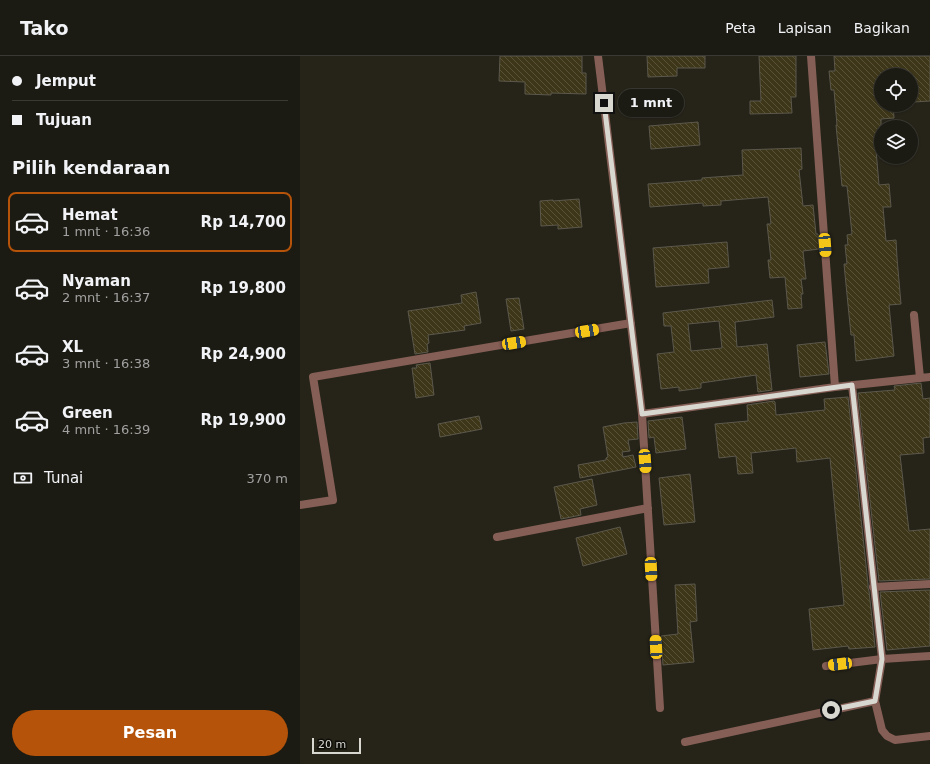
<!DOCTYPE html>
<html lang="id">
<meta charset="utf-8">
<style>
body{margin:0;font-family:"DejaVu Sans",sans-serif;background:#25241c;color:#f1f3f6;height:100vh;display:flex;flex-direction:column;font-size:15px;white-space:nowrap}
*{box-sizing:border-box;margin:0}
p{font-size:13px;color:#a0a1a0}
.icon{flex:none;width:22px;height:22px;fill:none;stroke:currentColor;stroke-width:2;stroke-linecap:round;stroke-linejoin:round}
.map{position:relative;flex:1;overflow:hidden}
.side{display:flex;flex-direction:column;background:#1c1b13;width:300px}
.side>*{flex:none}
.hud{display:grid;align-content:center;height:88px;padding:0 12px;background:#1c1b13}
.controls{position:absolute;left:574px;top:12px;display:grid;gap:8px}
.controls a{display:grid;place-items:center;width:44px;height:44px;border-radius:50%;background:#1c1b13;box-shadow:0 1px 3px #0004,0 0 0 1px #3a3933;font-size:20px}
.scale{position:absolute;left:12px;bottom:10px;width:49px;box-sizing:border-box;padding-left:4px;border:2px solid #d8d7d0;border-top:0;font-size:11px;line-height:14px;white-space:nowrap;color:#d8d7d0;-webkit-text-stroke:3px #0e0d08;paint-order:stroke}
.end{position:absolute;width:18px;height:18px;margin:-9px;border:5px solid #d8d7d0;background:#111;box-shadow:0 0 0 2px #111}
.from{border-radius:50%}
.bubble{position:absolute;height:28px;border-radius:14px;background:#1c1b13;box-shadow:0 1px 3px #0004,0 0 0 1px #3a3933;font-size:13px;font-weight:600;line-height:28px;text-align:center}
.car{position:absolute;width:12px;height:24px;margin:-12px -6px;border-radius:5px;box-shadow:0 0 3px 1px #0007;background:linear-gradient(#f5c518 24%,#345 0 40%,#f5c518 0 76%,#345 0 86%,#f5c518 0)}
.hud b{display:flex;align-items:center;gap:14px;height:38px;font-size:15px}
.hud b+b{border-top:1px solid #3a3933}
.hud i{width:10px;height:10px;background:#f1f3f6}
ul{padding:0;list-style:none}
li{display:flex;align-items:center;gap:12px;height:60px;margin:0 8px 6px;padding:0 4px;border:2px solid transparent;border-radius:8px}
li div{flex:1}
li b{display:block;font-size:15px}
li em{font-style:normal;font-weight:600}
li.on{border-color:#b45309}
li>.icon{width:36px;height:36px;stroke-width:1.5}
h2{padding:0 12px;font-size:18px;line-height:48px}
.pay{display:flex;align-items:center;gap:10px;height:44px;padding:0 12px;font-size:15px}
.pay p{margin-inline-start:auto}
.button{display:flex;gap:8px;margin-top:auto;padding:8px 12px}
.button a{flex:1;height:46px;border-radius:24px;background:#b45309;color:#fff;font-size:16px;font-weight:600;line-height:46px;text-align:center}
header{display:flex;align-items:center;gap:24px;box-sizing:border-box;height:56px;padding:0 20px;background:#1c1b13;border-bottom:1px solid #3a3933}
header strong{font-size:19px}
nav{display:flex;gap:22px;margin-inline-start:auto;font-size:14px}
main{display:flex;flex:1;min-height:0}
.map>svg:first-child{display:block}
.building{fill:url(#building-back-hatch);stroke:#5b584c;fill-rule:evenodd}
.lines{fill:none;stroke-linecap:round;stroke-linejoin:round}
.street{stroke:#855e56;stroke-width:8}
.route{stroke:#d8d7d0;stroke-width:5}
</style>
<header>
<strong>Tako</strong>
<nav><a>Peta</a><a>Lapisan</a><a>Bagikan</a></nav>
</header>
<main>
<section class="side">
<div class="hud">
<b><i class="from"></i>Jemput</b>
<b><i></i>Tujuan</b>
</div>
<h2>Pilih kendaraan</h2>
<ul>
<li class="on"><svg class="icon" aria-label="car" viewBox="0 0 24 24"><path d="M5 17H2v-5l4-1 3-4h7l3 4 3 1v5h-3M9 17h6M6 11h13"/><circle cx="7" cy="17" r="2"/><circle cx="17" cy="17" r="2"/></svg><div><b>Hemat</b><p>1 mnt · 16:36</p></div><em>Rp 14,700</em></li>
<li><svg class="icon" aria-label="car" viewBox="0 0 24 24"><path d="M5 17H2v-5l4-1 3-4h7l3 4 3 1v5h-3M9 17h6M6 11h13"/><circle cx="7" cy="17" r="2"/><circle cx="17" cy="17" r="2"/></svg><div><b>Nyaman</b><p>2 mnt · 16:37</p></div><em>Rp 19,800</em></li>
<li><svg class="icon" aria-label="car" viewBox="0 0 24 24"><path d="M5 17H2v-5l4-1 3-4h7l3 4 3 1v5h-3M9 17h6M6 11h13"/><circle cx="7" cy="17" r="2"/><circle cx="17" cy="17" r="2"/></svg><div><b>XL</b><p>3 mnt · 16:38</p></div><em>Rp 24,900</em></li>
<li><svg class="icon" aria-label="car" viewBox="0 0 24 24"><path d="M5 17H2v-5l4-1 3-4h7l3 4 3 1v5h-3M9 17h6M6 11h13"/><circle cx="7" cy="17" r="2"/><circle cx="17" cy="17" r="2"/></svg><div><b>Green</b><p>4 mnt · 16:39</p></div><em>Rp 19,900</em></li>
</ul>
<div class="pay"><svg class="icon" aria-label="cash" viewBox="0 0 24 24"><path d="M3 7h18v10H3z"/><circle cx="12" cy="12" r="2"/></svg>Tunai<p>370 m</p></div>
<div class="button"><a>Pesan</a></div>
</section>
<div class="map">
<svg width="630" height="708" viewBox="0 0 630 708">
<defs>
<pattern id="building-back-hatch" width="6" height="6" patternUnits="userSpaceOnUse"><rect width="6" height="6" fill="#3e3618"/><path d="M-1 5l2 2M0 0l6 6M5-1l2 2" fill="none" stroke="#595239"/></pattern>
</defs>
<rect width="100%" height="100%" fill="#262419"/>
<path class="building" d="M200 0H282V17H286V38L251 37V39L225 38V26L199 25Z
M347 0H405V12H377V20L348 21Z
M459 0H496V41H491L492 57 450 58V45H461Z
M534 0H630V45L614 46 612 19H581V49H593L594 62 581 63V93L576 94 579 129 589 128 591 151H583L586 185 596 184 597 202 601 248 589 249 594 300 556 305 554 279H551L544 208H547L545 189H548L547 179 552 178 547 130H542L536 69H537L534 34H531L529 15H535Z
M398 66 400 89 351 93 349 70Z
M501 92 502 113 499 114 503 150 513 149 516 178H518L519 193 503 195 506 223H501L503 238H501L502 252 488 253 485 221 470 222 468 204H471L467 168H471L468 141 421 145V149L403 150V147L350 151 348 128 402 124V122L443 119 442 94Z
M279 143 282 171 258 173V169L241 170 240 145 253 144V145Z
M427 186 429 211 408 213 409 227 356 231 353 192Z
M176 236 181 267 164 270 165 274 128 279 129 287 127 288 128 296 115 298 108 255 162 247 161 239Z
M219 242 224 273 211 275 206 243Z
M472 244 474 261 435 266 437 291 467 288 472 334 458 336 456 319 401 327V332L379 335V331L361 333 357 298 374 296 371 270H364L363 257ZM419 265 422 292 391 295 388 268Z
M525 286 529 318 500 321 497 289Z
M130 307 134 339 116 342 112 312H117L116 309Z
M621 327 623 343 630 342V381L623 382 624 397 600 399 609 475 630 473V523L579 525 558 337 595 334 594 330Z
M548 341 568 528V532L569 535 575 591 549 593 548 590 513 594 509 553 544 549 530 402 497 406 496 392 451 397 453 417 438 418 436 400 419 402 415 368 448 365 447 349 474 345 475 346 476 359 525 354 524 343Z
M179 360 182 373 140 381 138 368Z
M382 361 386 393 356 397 354 381 349 382 348 365Z
M337 366 338 383 328 384 330 395 322 396 323 401 333 399 336 411 280 422 278 409 306 404V402L308 401 303 371 324 367Z
M390 418 395 466 364 469 359 422Z
M292 423 297 449 280 453 281 459 261 463 254 431Z
M320 471 327 498 283 510 276 482Z
M395 528 397 565 390 566 394 606 363 609 361 580 378 578 375 529Z
M630 534V590L587 594 580 536Z"/>
<g class="lines">
<path class="street" d="M298 0 342 358 360 652
M511 0 535 331
M614 259 620 322
M552 329 582 603 575 645 582 674 587 680 595 684 630 680
M342 358 535 331 630 321
M0 449 33 444 13 321 331 267
M197 481 348 452
M573 531 630 528
M526 610 582 603 630 600
M385 686 575 645"/>
</g>
<g class="lines">
<path class="route" d="M304 47 342 358 552 329 582 603 575 645 531 654"/>
</g>
</svg>
<div class="controls">
<a><svg class="icon" aria-label="locate" viewBox="0 0 24 24"><circle cx="12" cy="12" r="6"/><path d="M12 2v4M12 18v4M2 12h4M18 12h4"/></svg></a>
<a><svg class="icon" aria-label="layers" viewBox="0 0 24 24"><path d="M12 4l9 5-9 5-9-5zM3 14l9 5 9-5"/></svg></a>
</div>
<div class="scale">20 m</div>
<i class="end from" style="left:531px;top:654px"></i>
<i class="end" style="left:304px;top:47px"></i>
<div class="bubble" style="left:318px;top:33px;width:66px">1 mnt</div>
<i class="car" style="left:525px;top:189px;rotate:176deg"></i>
<i class="car" style="left:287px;top:275px;rotate:80deg"></i>
<i class="car" style="left:214px;top:287px;rotate:81deg"></i>
<i class="car" style="left:345px;top:405px;rotate:176deg"></i>
<i class="car" style="left:351px;top:513px;rotate:177deg"></i>
<i class="car" style="left:356px;top:591px;rotate:357deg"></i>
<i class="car" style="left:540px;top:608px;rotate:263deg"></i>
</div>
</main>
